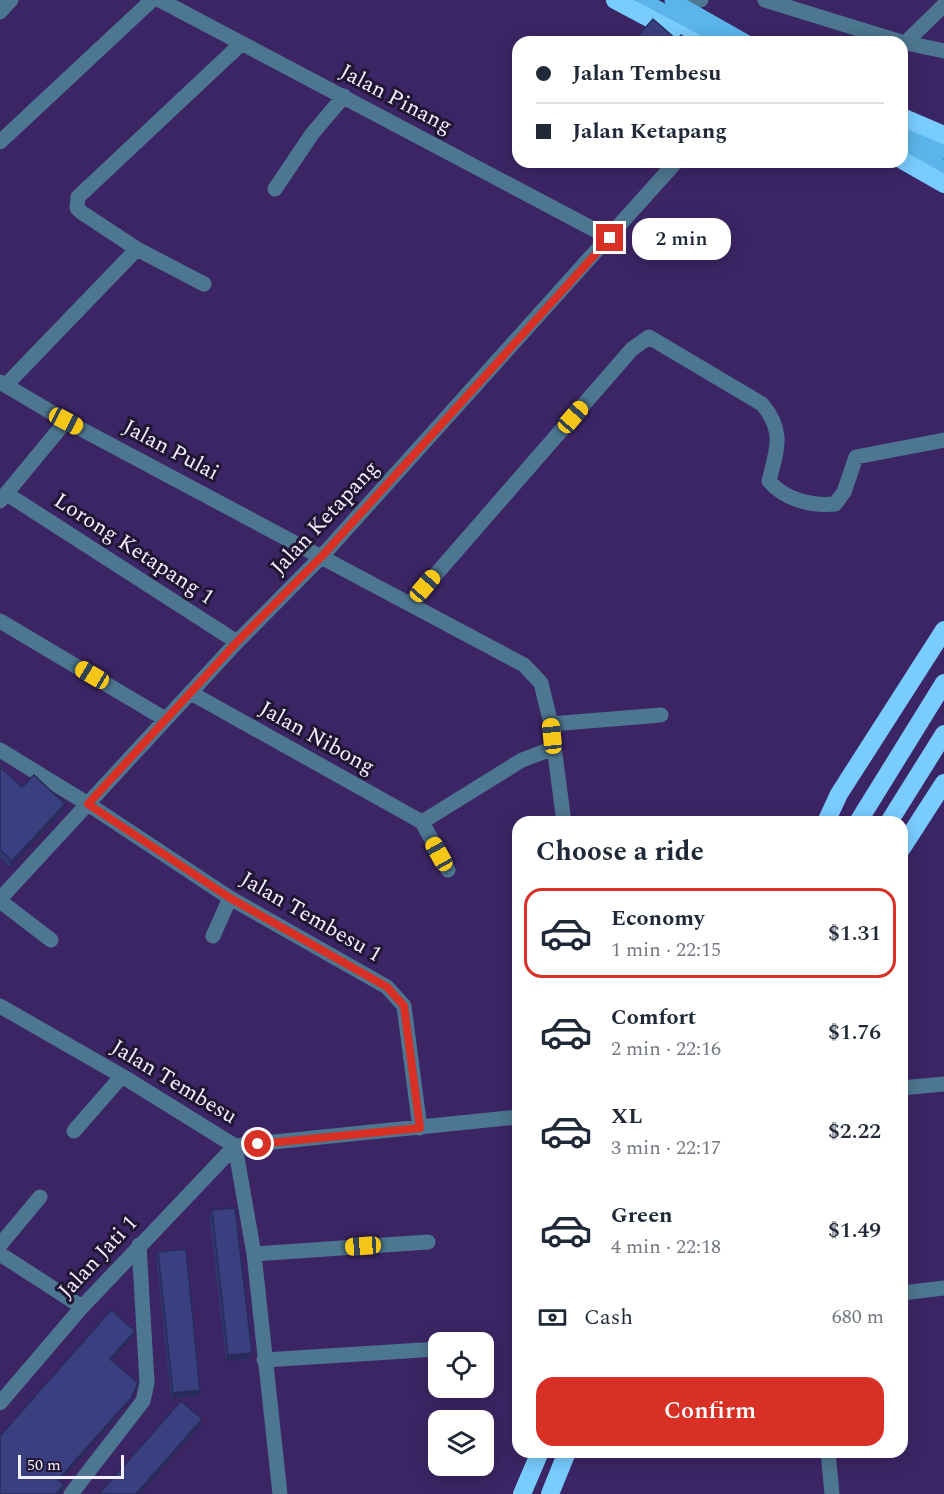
<!DOCTYPE html>
<meta charset="utf-8">
<style>
body{margin:0;font-family:Spectral,serif;background:#f2f2f3;color:#1f2937;height:100vh;display:flex;flex-direction:column;font-size:22px;white-space:nowrap}
*{box-sizing:border-box;margin:0}
p{font-size:20px;color:#747a83}
.icon{flex:none;width:33px;height:33px;fill:none;stroke:currentColor;stroke-width:2;stroke-linecap:round;stroke-linejoin:round}
.map{position:relative;flex:1;overflow:hidden}
.sheet{position:absolute;left:512px;top:816px;width:396px;height:642px;display:flex;flex-direction:column;background:#fff;border-radius:18px;box-shadow:0 3px 15px #0003}
.sheet>*{flex:none}
.top-card{position:absolute;left:512px;top:36px;width:396px;height:132px;border-radius:18px;box-shadow:0 3px 15px #0003;display:grid;align-content:center;height:132px;padding:0 24px;background:#fff}
.buttons{position:absolute;left:428px;top:1332px;display:grid;gap:12px}
.buttons a{display:grid;place-items:center;width:66px;height:66px;border-radius:12px;background:#fff;box-shadow:0 3px 15px #0003;font-size:30px}
.scale{position:absolute;left:18px;bottom:15px;width:106px;box-sizing:border-box;padding-left:6px;border:3px solid #f2efff;border-top:0;font-size:16px;line-height:21px;white-space:nowrap;color:#f2efff;-webkit-text-stroke:4px #201633;paint-order:stroke}
.end{position:absolute;width:27px;height:27px;margin:-14px;border:8px solid #d93025;background:#fff;box-shadow:0 0 0 3px #fff}
.from{border-radius:50%}
.bubble{position:absolute;height:42px;border-radius:18px;background:#fff;box-shadow:0 3px 15px #0003;font-size:20px;font-weight:600;line-height:42px;text-align:center}
.car{position:absolute;width:18px;height:36px;margin:-18px -9px;border-radius:8px;box-shadow:0 0 4px 2px #0007;background:linear-gradient(#f5c518 24%,#345 0 40%,#f5c518 0 76%,#345 0 86%,#f5c518 0)}
.top-card b{display:flex;align-items:center;gap:21px;height:57px;font-size:22px}
.top-card b+b{border-top:2px solid #e0e1e3}
.top-card i{width:15px;height:15px;background:#1f2937}
ul{padding:0;list-style:none}
li{display:flex;align-items:center;gap:18px;height:90px;margin:0 12px 9px;padding:0 12px;border:3px solid transparent;border-radius:18px}
li div{flex:1}
li b{display:block;font-size:22px}
li em{font-style:normal;font-weight:600}
li.selected{border-color:#d93025}
li>.icon{width:54px;height:54px;stroke-width:1.5}
h2{padding:0 24px;font-size:27px;line-height:72px}
.pay{display:flex;align-items:center;gap:15px;height:66px;padding:0 24px;font-size:22px}
.pay p{margin-inline-start:auto}
.action{display:flex;gap:12px;margin-top:auto;padding:12px 24px}
.action a{flex:1;height:69px;border-radius:18px;background:#d93025;color:#fff;font-size:24px;font-weight:600;line-height:69px;text-align:center}
.map>svg:first-child{display:block}
.lines{fill:none;stroke-linecap:round;stroke-linejoin:round}
.minor{stroke:#4d7690;stroke-width:15}
.major{stroke:#5bb5ea;stroke-width:15}
.highway{stroke:#79ccff;stroke-width:18}
.wall{fill:#32366e}
.shaded-wall{fill:#292c5a}
.building{fill:#3a3f80;stroke:#292c5a;stroke-width:1.5}
.route{stroke:#d93025;stroke-width:8}
.labels{text-anchor:middle;dominant-baseline:central;stroke-width:6;stroke-linejoin:round;paint-order:stroke}
.street-label{font-size:22px;fill:#f2efff;stroke:#201633}
</style>
<div class="map">
<svg width="944" height="1494" viewBox="0 0 944 1494">
<rect width="100%" height="100%" fill="#3c2565"/>
<g class="lines">
<path class="minor" d="M160 0 610 238
M765 0 901 42
M680 4 701 0
M0 12 11 0
M902 42 944 51
M902 46 944 5
M0 142 152 0
M275 189 312 134 344 96
M137 249 204 284
M0 382 66 421 524 665 541 683 551 724 564 822
M6 385 137 249 81 212 77 208 78 197 242 43
M7 494 237 642
M0 501 66 421
M411 603 632 349 649 337 762 404C785 431 777 449 769 481 785 500 811 506 835 504L844 492 856 457 944 440
M0 621 165 719
M191 693 422 822
M551 724 661 715
M0 750 88 804 230 898 387 987 404 1006 420 1128
M422 822 522 760 554 748
M422 822 448 870
M0 899 237 642 323 555 676 162
M0 901 51 940
M213 936 230 898
M0 1006 122 1076 235 1146 518 1117
M902 1088 944 1084
M74 1131 122 1076
M235 1146 254 1254 280 1494
M0 1245 40 1197
M0 1254 82 1307
M254 1254 428 1242
M902 1293 944 1288
M264 1360 438 1349
M0 1403 82 1307 235 1146
M828 1452 832 1494
M71 1494 143 1401 147 1383 139 1245"/>
<path class="major" d="M643 0 719 42
M672 0 746 42
M902 129 944 152
M902 145 944 169"/>
<path class="highway" d="M615 0 694 42
M902 117 944 135
M902 160 944 184
M826 822 839 794 944 630
M858 822 944 683
M889 822 944 734
M902 848 944 783
M522 1494 540 1452
M550 1494 567 1452"/>
</g>
<path class="wall" d="M0 767 22 787 65 804 63 810 10 867 0 858Z
M212 1210 252 1353 249 1359 226 1361 209 1216Z
M158 1252 200 1390 198 1396 171 1399 156 1258Z"/>
<path class="shaded-wall" d="M65 804 63 810 10 867 12 861Z
M135 1331 132 1337 108 1365 110 1359Z
M252 1353 249 1359 226 1361 228 1355Z
M138 1383 128 1404 56 1486 58 1480Z
M200 1390 198 1396 171 1399 173 1393Z
M202 1419 200 1426 140 1494H136Z
M64 1485 62 1491 59 1494H56Z"/>
<path class="building" d="M653 19 677 40 681 35 689 42H633Z
M0 767 22 787 34 775 65 804 12 861 0 850Z
M235 1208 252 1353 228 1355 212 1210Z
M186 1249 200 1390 173 1393 158 1252Z
M111 1310 135 1331 110 1359 138 1383 131 1398 58 1480 64 1485 56 1494H0V1436Z
M181 1401 202 1419 136 1494H99Z"/>
<g class="lines">
<path class="route" d="M258 1144 420 1128 404 1006 387 987 230 898 88 804 237 642 323 555 610 238"/>
</g>
<g class="labels">
<g class="street-label">
<text transform="translate(396 99) rotate(28)">Jalan Pinang</text>
<text transform="translate(171 450) rotate(28)">Jalan Pulai</text>
<text transform="translate(325 518) rotate(-47)">Jalan Ketapang</text>
<text transform="translate(134 549) rotate(33)">Lorong Ketapang 1</text>
<text transform="translate(317 738) rotate(29)">Jalan Nibong</text>
<text transform="translate(311 917) rotate(30)">Jalan Tembesu 1</text>
<text transform="translate(174 1082) rotate(31)">Jalan Tembesu</text>
<text transform="translate(98 1257) rotate(-47)">Jalan Jati 1</text>
</g>
</g>
</svg>
<div class="buttons">
<a><svg class="icon" aria-label="locate" viewBox="0 0 24 24"><circle cx="12" cy="12" r="6"/><path d="M12 2v4M12 18v4M2 12h4M18 12h4"/></svg></a>
<a><svg class="icon" aria-label="layers" viewBox="0 0 24 24"><path d="M12 4l9 5-9 5-9-5zM3 14l9 5 9-5"/></svg></a>
</div>
<div class="scale">50 m</div>
<i class="end from" style="left:258px;top:1144px"></i>
<i class="end" style="left:610px;top:238px"></i>
<div class="bubble" style="left:632px;top:218px;width:99px">2 min</div>
<i class="car" style="left:573px;top:417px;rotate:41deg"></i>
<i class="car" style="left:66px;top:421px;rotate:118deg"></i>
<i class="car" style="left:425px;top:586px;rotate:41deg"></i>
<i class="car" style="left:92px;top:675px;rotate:301deg"></i>
<i class="car" style="left:552px;top:736px;rotate:354deg"></i>
<i class="car" style="left:439px;top:854px;rotate:331deg"></i>
<i class="car" style="left:363px;top:1246px;rotate:266deg"></i>
<div class="top-card">
<b><i class="from"></i>Jalan Tembesu</b>
<b><i></i>Jalan Ketapang</b>
</div>
<section class="sheet">
<h2>Choose a ride</h2>
<ul>
<li class="selected"><svg class="icon" aria-label="car" viewBox="0 0 24 24"><path d="M5 17H2v-5l4-1 3-4h7l3 4 3 1v5h-3M9 17h6M6 11h13"/><circle cx="7" cy="17" r="2"/><circle cx="17" cy="17" r="2"/></svg><div><b>Economy</b><p>1 min · 22:15</p></div><em>$1.31</em></li>
<li><svg class="icon" aria-label="car" viewBox="0 0 24 24"><path d="M5 17H2v-5l4-1 3-4h7l3 4 3 1v5h-3M9 17h6M6 11h13"/><circle cx="7" cy="17" r="2"/><circle cx="17" cy="17" r="2"/></svg><div><b>Comfort</b><p>2 min · 22:16</p></div><em>$1.76</em></li>
<li><svg class="icon" aria-label="car" viewBox="0 0 24 24"><path d="M5 17H2v-5l4-1 3-4h7l3 4 3 1v5h-3M9 17h6M6 11h13"/><circle cx="7" cy="17" r="2"/><circle cx="17" cy="17" r="2"/></svg><div><b>XL</b><p>3 min · 22:17</p></div><em>$2.22</em></li>
<li><svg class="icon" aria-label="car" viewBox="0 0 24 24"><path d="M5 17H2v-5l4-1 3-4h7l3 4 3 1v5h-3M9 17h6M6 11h13"/><circle cx="7" cy="17" r="2"/><circle cx="17" cy="17" r="2"/></svg><div><b>Green</b><p>4 min · 22:18</p></div><em>$1.49</em></li>
</ul>
<div class="pay"><svg class="icon" aria-label="cash" viewBox="0 0 24 24"><path d="M3 7h18v10H3z"/><circle cx="12" cy="12" r="2"/></svg>Cash<p>680 m</p></div>
<div class="action"><a>Confirm</a></div>
</section>
</div>
